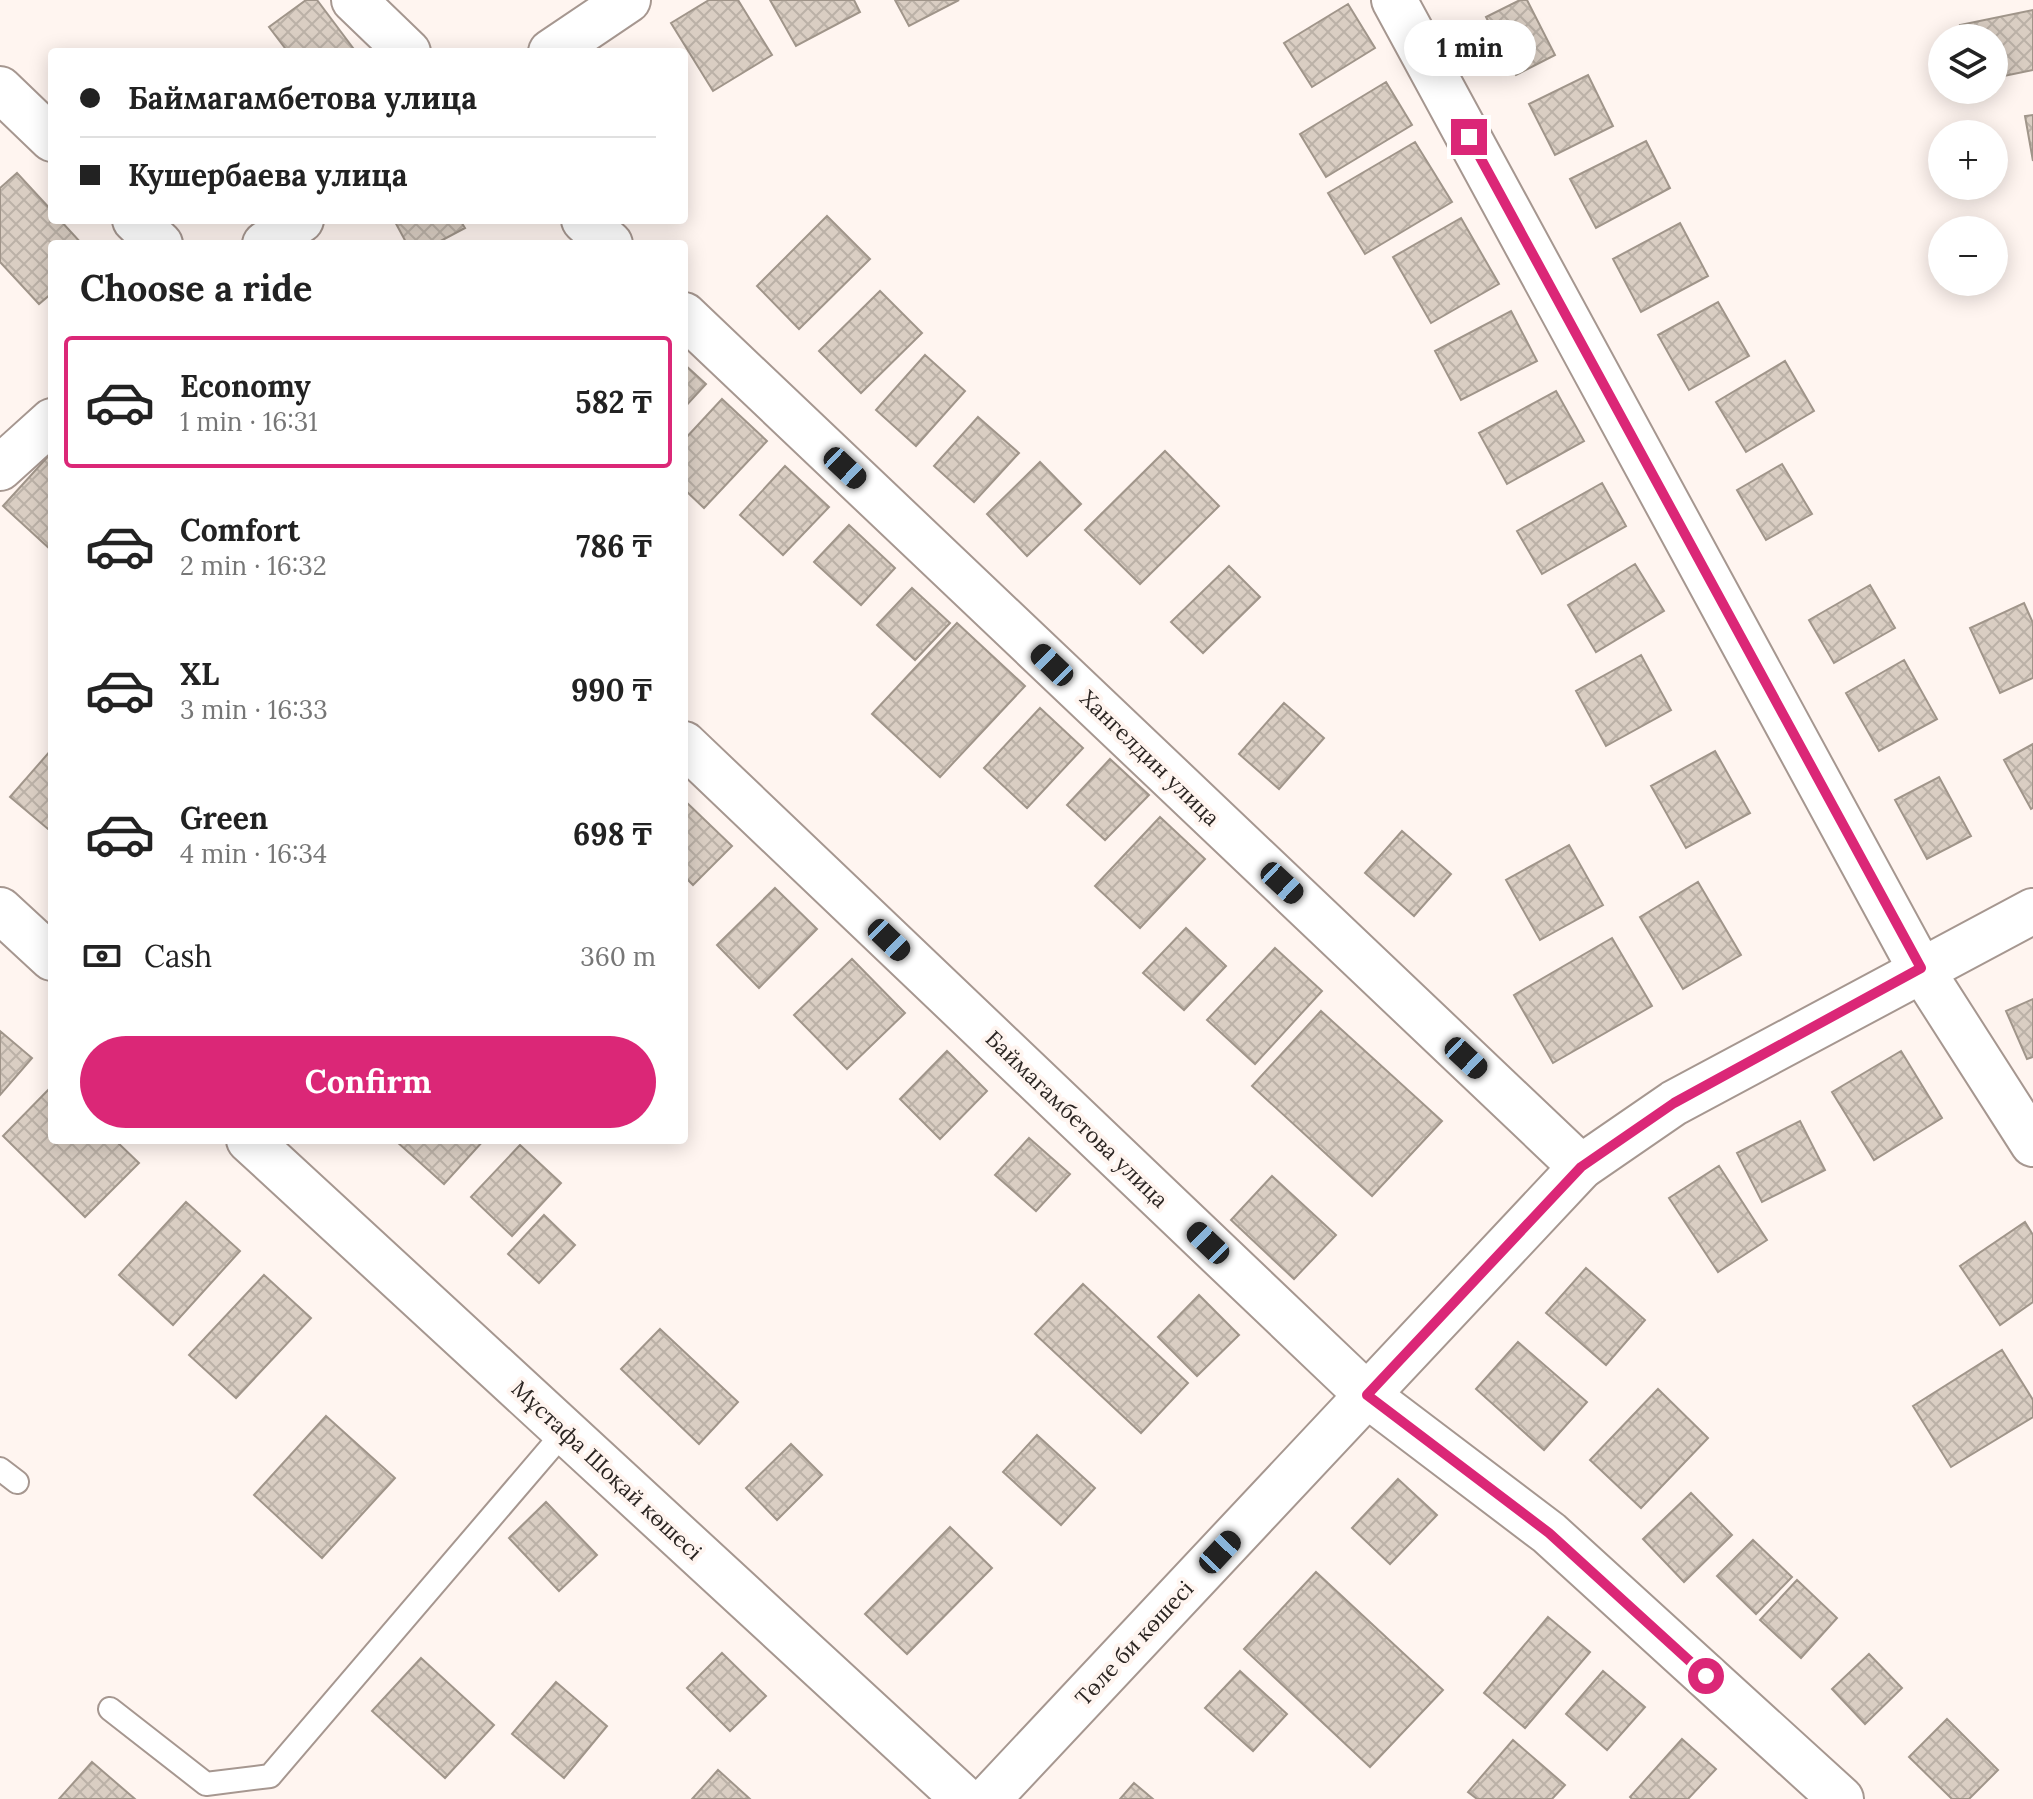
<!DOCTYPE html>
<meta charset="utf-8">
<style>
body{margin:0;font-family:Lora,serif;background:#f6f6f6;color:#222;height:100vh;display:flex;flex-direction:column;font-size:30px;white-space:nowrap}
*{box-sizing:border-box;margin:0}
p{font-size:26px;color:#767676}
.icon{flex:none;width:44px;height:44px;fill:none;stroke:currentColor;stroke-width:2;stroke-linecap:round;stroke-linejoin:round}
.map{position:relative;flex:1;overflow:hidden}
.sheet{position:absolute;left:48px;top:240px;width:640px;height:904px;display:flex;flex-direction:column;background:#fff;border-radius:8px;box-shadow:0 4px 20px #0003}
.sheet>*{flex:none}
.top-card{position:absolute;left:48px;top:48px;width:640px;height:176px;border-radius:8px;box-shadow:0 4px 20px #0003;display:grid;align-content:center;height:176px;padding:0 32px;background:#fff}
.controls{position:absolute;left:1928px;top:24px;display:grid;gap:16px}
.controls a{display:grid;place-items:center;width:80px;height:80px;border-radius:50%;background:#fff;box-shadow:0 4px 20px #0003;font-size:40px}
.end{position:absolute;width:36px;height:36px;margin:-18px;border:10px solid #db2777;background:#fff;box-shadow:0 0 0 4px #fff}
.from{border-radius:50%}
.bubble{position:absolute;height:56px;border-radius:28px;background:#fff;box-shadow:0 4px 20px #0003;font-size:26px;font-weight:700;line-height:56px;text-align:center}
.car{position:absolute;width:24px;height:48px;margin:-24px -12px;border-radius:10px;box-shadow:0 0 6px 2px #0007;background:linear-gradient(#222 24%,#8ab4d8 0 40%,#222 0 76%,#8ab4d8 0 86%,#222 0)}
.top-card b{display:flex;align-items:center;gap:28px;height:76px;font-size:30px}
.top-card b+b{border-top:2px solid #e0e0e0}
.top-card i{width:20px;height:20px;background:#222}
ul{padding:0;list-style:none}
li{display:flex;align-items:center;gap:24px;height:132px;margin:0 16px 12px;padding:0 16px;border:4px solid transparent;border-radius:8px}
li div{flex:1}
li b{display:block;font-size:30px}
li em{font-style:normal;font-weight:700}
li.active{border-color:#db2777}
li>.icon{width:72px;height:72px;stroke-width:1.5}
h2{padding:0 32px;font-size:36px;line-height:96px}
.pay{display:flex;align-items:center;gap:20px;height:88px;padding:0 32px;font-size:30px}
.pay p{margin-inline-start:auto}
.action{display:flex;gap:16px;margin-top:auto;padding:16px 32px}
.action a{flex:1;height:92px;border-radius:48px;background:#db2777;color:#fff;font-size:32px;font-weight:700;line-height:92px;text-align:center}
.map>svg:first-child{display:block}
.building{fill:url(#building-cross-hatch);stroke:#a0958a;stroke-width:2}
.lines{fill:none;stroke-linecap:round;stroke-linejoin:round}
.lane-casing{stroke:#a69790;stroke-width:26}
.street-casing{stroke:#a69790;stroke-width:48}
.secondary-casing{stroke:#a69790;stroke-width:48}
.lane{stroke:#fff;stroke-width:22}
.street{stroke:#fff;stroke-width:44}
.secondary{stroke:#fff;stroke-width:44}
.route{stroke:#db2777;stroke-width:10}
.labels{text-anchor:middle;dominant-baseline:central;stroke-width:8;stroke-linejoin:round;paint-order:stroke}
.street-label{font-size:22px;fill:#2b2522;stroke:#fff5f0}
</style>
<div class="map">
<svg width="2033" height="1799" viewBox="0 0 2033 1799">
<defs>
<pattern id="building-cross-hatch" width="8" height="8" patternUnits="userSpaceOnUse" patternTransform="scale(2)"><rect width="8" height="8" fill="#dacec3"/><path d="M0 0l8 8M0 8l8-8" fill="none" stroke="#bbb1a7"/></pattern>
</defs>
<rect width="100%" height="100%" fill="#fff5f0"/>
<path class="building" d="M306 0H317L356 52H288L269 27Z
M709 0H738L772 55 713 91 671 23Z
M770 0H854L860 12 796 46Z
M895 0H959L909 26Z
M1520 0H1527L1555 55 1516 75 1486 17Z
M1348 4 1375 48 1312 87 1284 43Z
M2033 10V70L1994 78V38H1963L1960 25Z
M1588 75 1613 126 1555 155 1529 104Z
M1386 82 1412 125 1326 177 1300 134Z
M2033 115V161L2025 116Z
M1646 141 1670 188 1596 228 1570 179Z
M1415 142 1452 202 1365 254 1328 193Z
M17 173 52 211V220H60L82 244H52V293L39 304 0 262V188Z
M827 216 870 259 799 329 757 286Z
M1461 218 1499 284 1431 323 1393 257Z
M394 220H460L465 228 435 244H407Z
M1680 223 1708 276 1641 312 1613 259Z
M880 291 922 333 861 393 819 351Z
M1718 302 1749 356 1689 390 1658 335Z
M1511 311 1537 361 1461 400 1435 351Z
M925 355 965 391 916 446 876 410Z
M1785 361 1814 411 1746 452 1716 402Z
M684 364 706 384 684 408Z
M1556 391 1584 441 1507 484 1479 433Z
M722 399 767 441 704 508 684 489V440Z
M978 417 1019 453 974 502 934 466Z
M1165 451 1219 506 1140 584 1085 530Z
M52 452V551L3 506Z
M1040 462 1081 504 1027 556 987 514Z
M1782 464 1812 514 1766 540 1737 490Z
M785 466 829 507 783 555 740 515Z
M1602 483 1626 526 1542 574 1517 531Z
M849 525 895 568 861 605 814 562Z
M1635 564 1664 611 1596 652 1568 605Z
M1229 566 1260 597 1203 653 1171 622Z
M1870 585 1895 628 1834 663 1809 620Z
M912 588 950 623 915 660 877 625Z
M2024 603 2033 623V678L2000 693 1970 628Z
M957 623 1025 686 940 777 872 714Z
M1641 655 1671 710 1606 746 1576 691Z
M1904 660 1937 719 1879 751 1846 693Z
M1284 703 1324 738 1279 789 1239 754Z
M1040 708 1083 748 1027 808 984 768Z
M2033 744V808L2031 809 2004 760Z
M52 749V825L48 829 10 797Z
M1715 751 1750 813 1686 848 1651 786Z
M1110 759 1149 795 1105 840 1067 805Z
M1939 777 1971 836 1927 859 1895 800Z
M684 800 732 846 693 885 684 876Z
M1160 817 1205 859 1140 928 1095 886Z
M1402 831 1451 874 1414 916 1365 873Z
M1569 845 1603 905 1540 940 1506 880Z
M1698 882 1741 955 1683 989 1640 917Z
M775 888 817 929 759 988 717 945Z
M1186 928 1226 966 1184 1010 1143 973Z
M1612 938 1652 1006 1553 1063 1514 995Z
M1275 948 1322 991 1255 1064 1207 1020Z
M852 959 905 1013 847 1069 794 1015Z
M2033 999V1057L2027 1059 2006 1011Z
M1321 1011 1442 1121 1372 1196 1252 1086Z
M0 1031 32 1058 0 1095Z
M947 1051 987 1091 940 1139 900 1099Z
M1901 1051 1942 1118 1874 1160 1832 1092Z
M52 1086V1140H115L139 1163 85 1217 3 1136Z
M1800 1121 1825 1170 1762 1202 1737 1153Z
M1029 1138 1070 1174 1036 1211 995 1175Z
M399 1140H484L444 1184 397 1142Z
M520 1145 561 1183 512 1236 471 1197Z
M1719 1166 1767 1240 1718 1272 1669 1198Z
M1272 1176 1336 1235 1294 1279 1231 1220Z
M186 1202 240 1251 173 1325 119 1275Z
M544 1215 575 1245 539 1283 508 1254Z
M2025 1222 2033 1235V1302L2000 1325 1960 1266Z
M1586 1268 1645 1320 1606 1365 1546 1313Z
M264 1275 311 1318 236 1398 189 1355Z
M1083 1284 1188 1383 1141 1433 1035 1334Z
M1199 1295 1239 1335 1197 1376 1158 1337Z
M660 1329 738 1402 699 1444 621 1369Z
M1518 1342 1587 1402 1544 1450 1476 1389Z
M2002 1350 2033 1400V1417L1951 1467 1913 1406Z
M1658 1389 1708 1438 1641 1508 1590 1460Z
M326 1416 395 1478 322 1558 254 1495Z
M1037 1435 1095 1488 1061 1525 1003 1472Z
M791 1444 822 1475 777 1520 746 1488Z
M1398 1479 1437 1515 1390 1564 1352 1528Z
M1691 1493 1732 1535 1684 1582 1643 1539Z
M546 1502 597 1555 559 1591 509 1538Z
M950 1527 992 1568 907 1654 865 1614Z
M1753 1540 1792 1577 1756 1614 1717 1576Z
M1316 1572 1443 1690 1370 1767 1244 1649Z
M1797 1580 1837 1618 1801 1658 1760 1620Z
M1548 1617 1590 1652 1525 1728 1484 1693Z
M722 1653 766 1696 730 1731 687 1688Z
M1869 1654 1902 1688 1865 1724 1832 1689Z
M421 1658 494 1725 445 1778 372 1711Z
M1240 1671 1287 1714 1253 1751 1205 1708Z
M1603 1671 1645 1707 1607 1750 1566 1714Z
M556 1682 607 1726 564 1778 512 1734Z
M1947 1719 1998 1770 1969 1799H1952L1909 1757Z
M1682 1739 1716 1769 1688 1799H1632L1630 1797Z
M1513 1740 1565 1785 1552 1799H1477L1468 1792Z
M92 1762 135 1799H59Z
M718 1770 750 1799H692Z
M1134 1783 1153 1799H1120Z"/>
<g class="lines">
<g class="lane-casing">
<path id="lane" d="M0 1469 17 1482
M110 1709 206 1784 270 1776 565 1431"/>
</g>
<g class="street-casing">
<path id="street" d="M354 0 408 52
M1394 0 1916 961 2033 1144
M551 52 628 0
M0 89 52 139
M135 220 160 244
M584 220 610 244
M265 244 301 220
M684 315 1581 1167
M0 468 52 421
M684 744 1367 1395 1549 1533 1841 1799
M0 910 52 958
M249 1140 964 1799"/>
</g>
<g class="secondary-casing">
<path id="secondary" d="M988 1799 1581 1167 1674 1103 2033 911"/>
</g>
<use href="#lane" class="lane"/>
<use href="#street" class="street"/>
<use href="#secondary" class="secondary"/>
</g>
<g class="lines">
<path class="route" d="M1469 137 1921 968 1674 1103 1581 1167 1367 1395 1549 1533 1706 1676"/>
</g>
<g class="labels">
<g class="street-label">
<text transform="translate(1150 758) rotate(44)">Хангелдин улица</text>
<text transform="translate(1077 1119) rotate(44)">Баймагамбетова улица</text>
<text transform="translate(607 1470) rotate(43)">Мұстафа Шоқай көшесі</text>
<text transform="translate(1134 1643) rotate(-47)">Төле би көшесі</text>
</g>
</g>
</svg>
<div class="controls">
<a><svg class="icon" aria-label="layers" viewBox="0 0 24 24"><path d="M12 4l9 5-9 5-9-5zM3 14l9 5 9-5"/></svg></a>
<a>+</a>
<a>−</a>
</div>
<i class="end from" style="left:1706px;top:1676px"></i>
<i class="end" style="left:1469px;top:137px"></i>
<div class="bubble" style="left:1404px;top:20px;width:132px">1 min</div>
<i class="car" style="left:845px;top:468px;rotate:133deg"></i>
<i class="car" style="left:1052px;top:665px;rotate:314deg"></i>
<i class="car" style="left:1282px;top:883px;rotate:133deg"></i>
<i class="car" style="left:889px;top:940px;rotate:134deg"></i>
<i class="car" style="left:1466px;top:1058px;rotate:133deg"></i>
<i class="car" style="left:1208px;top:1243px;rotate:314deg"></i>
<i class="car" style="left:1220px;top:1552px;rotate:43deg"></i>
<div class="top-card">
<b><i class="from"></i>Баймагамбетова улица</b>
<b><i></i>Кушербаева улица</b>
</div>
<section class="sheet">
<h2>Choose a ride</h2>
<ul>
<li class="active"><svg class="icon" aria-label="car" viewBox="0 0 24 24"><path d="M5 17H2v-5l4-1 3-4h7l3 4 3 1v5h-3M9 17h6M6 11h13"/><circle cx="7" cy="17" r="2"/><circle cx="17" cy="17" r="2"/></svg><div><b>Economy</b><p>1 min · 16:31</p></div><em>582 ₸</em></li>
<li><svg class="icon" aria-label="car" viewBox="0 0 24 24"><path d="M5 17H2v-5l4-1 3-4h7l3 4 3 1v5h-3M9 17h6M6 11h13"/><circle cx="7" cy="17" r="2"/><circle cx="17" cy="17" r="2"/></svg><div><b>Comfort</b><p>2 min · 16:32</p></div><em>786 ₸</em></li>
<li><svg class="icon" aria-label="car" viewBox="0 0 24 24"><path d="M5 17H2v-5l4-1 3-4h7l3 4 3 1v5h-3M9 17h6M6 11h13"/><circle cx="7" cy="17" r="2"/><circle cx="17" cy="17" r="2"/></svg><div><b>XL</b><p>3 min · 16:33</p></div><em>990 ₸</em></li>
<li><svg class="icon" aria-label="car" viewBox="0 0 24 24"><path d="M5 17H2v-5l4-1 3-4h7l3 4 3 1v5h-3M9 17h6M6 11h13"/><circle cx="7" cy="17" r="2"/><circle cx="17" cy="17" r="2"/></svg><div><b>Green</b><p>4 min · 16:34</p></div><em>698 ₸</em></li>
</ul>
<div class="pay"><svg class="icon" aria-label="cash" viewBox="0 0 24 24"><path d="M3 7h18v10H3z"/><circle cx="12" cy="12" r="2"/></svg>Cash<p>360 m</p></div>
<div class="action"><a>Confirm</a></div>
</section>
</div>
